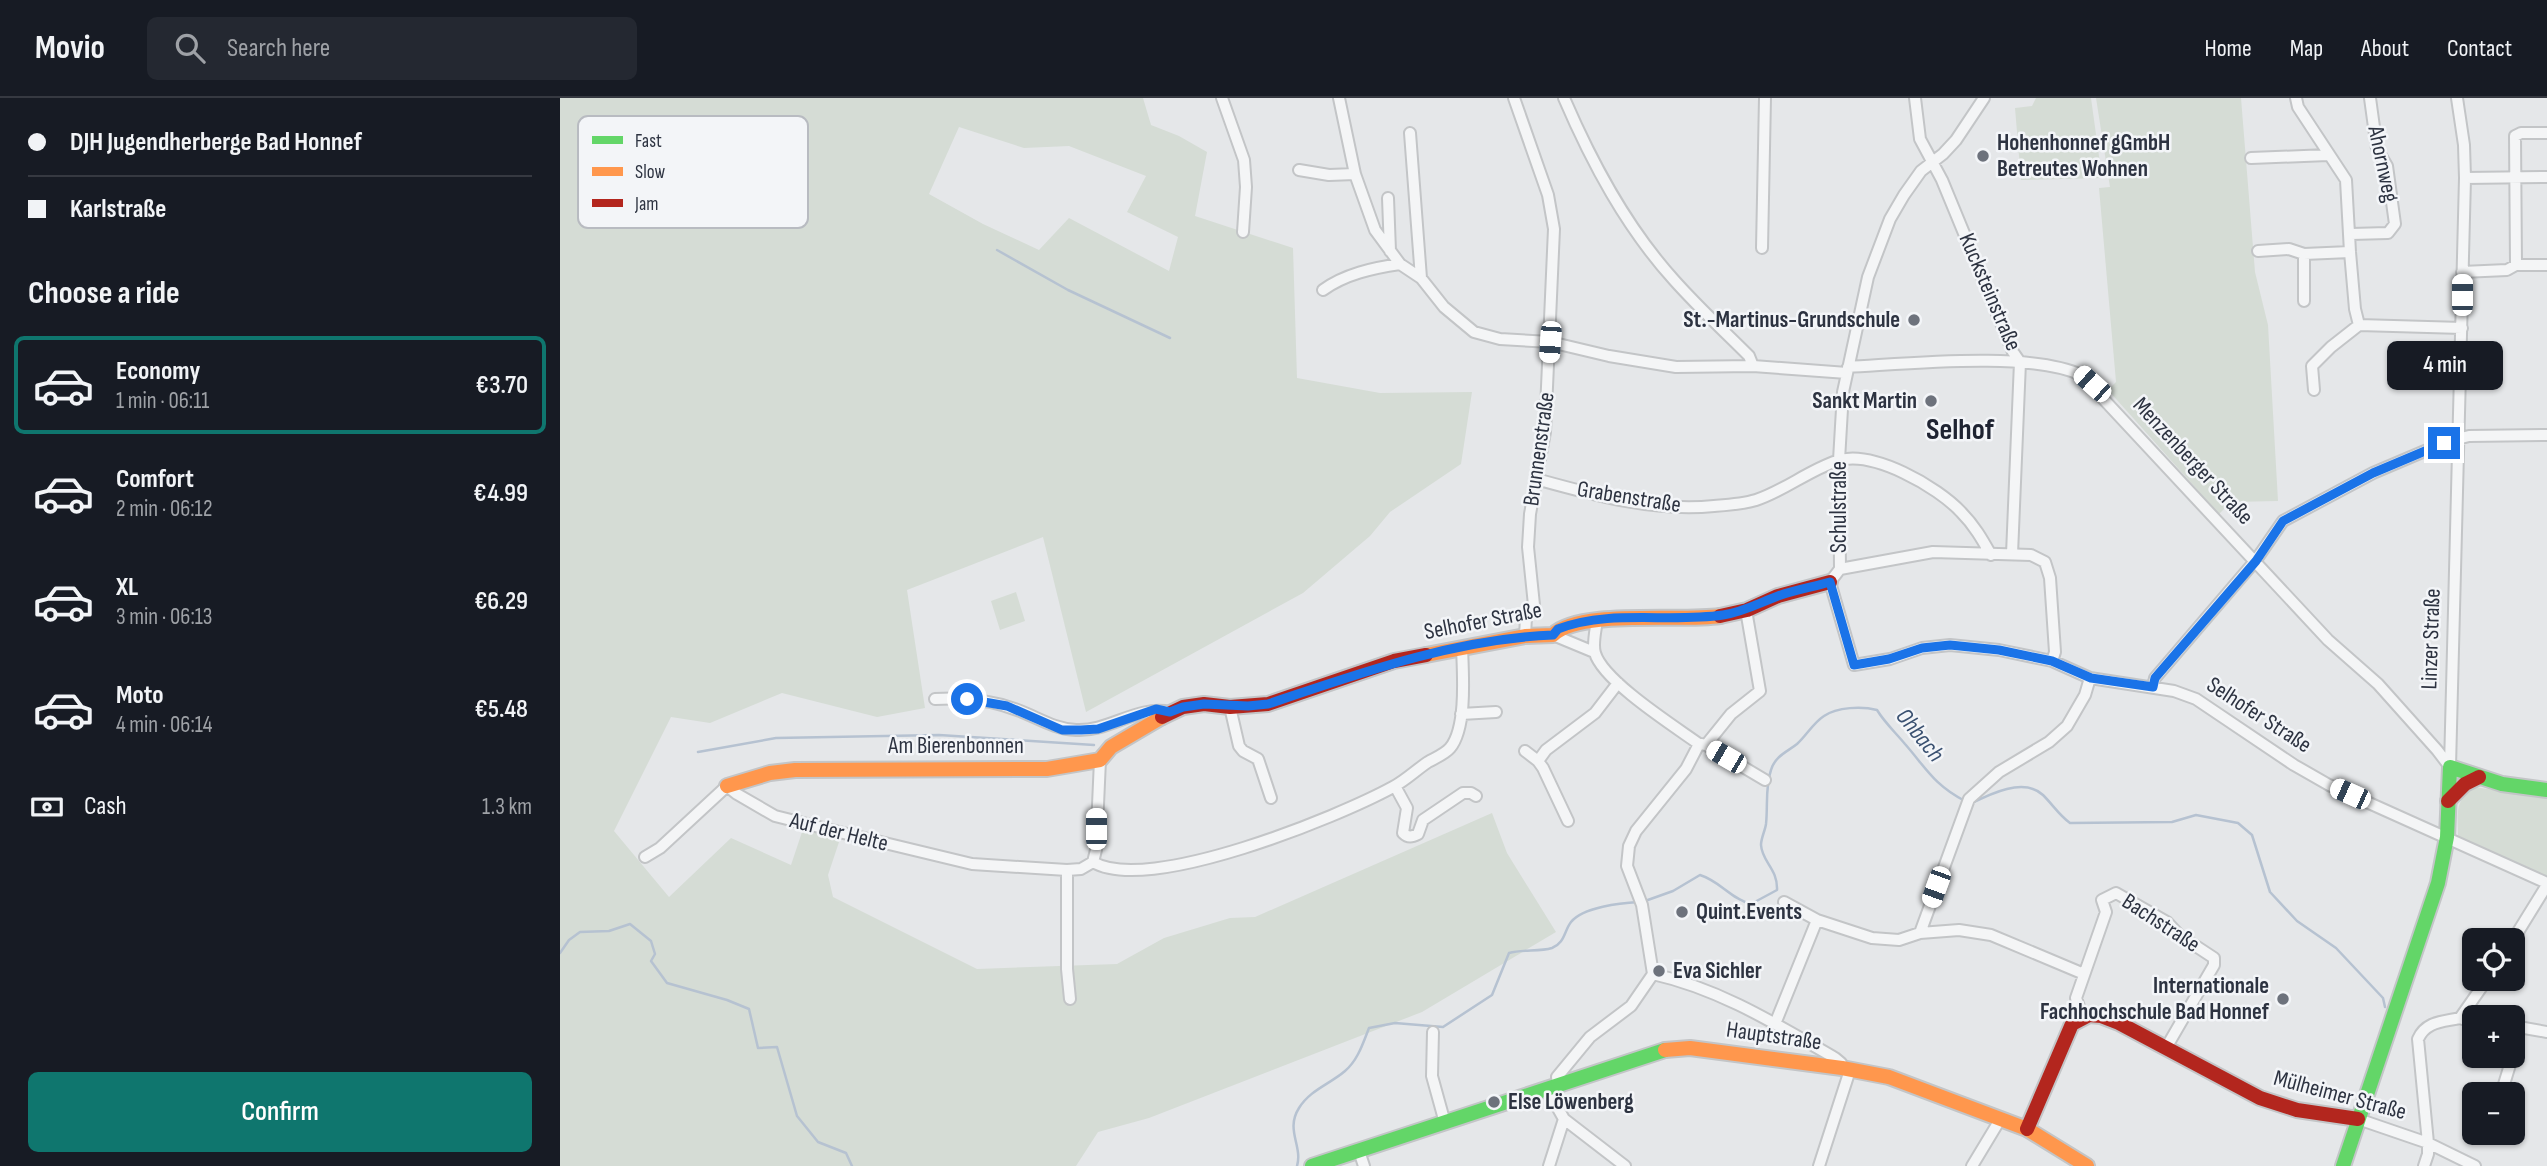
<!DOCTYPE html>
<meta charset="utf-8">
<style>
body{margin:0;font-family:"Sofia Sans Condensed",sans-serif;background:#242831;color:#f1f3f6;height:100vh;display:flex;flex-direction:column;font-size:26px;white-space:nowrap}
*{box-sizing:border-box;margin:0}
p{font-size:23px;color:#9ea1a6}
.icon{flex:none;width:38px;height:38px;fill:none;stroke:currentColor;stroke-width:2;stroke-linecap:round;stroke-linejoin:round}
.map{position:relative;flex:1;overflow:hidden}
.side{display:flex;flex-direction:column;background:#171b24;width:560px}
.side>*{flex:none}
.guide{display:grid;align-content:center;height:154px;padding:0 28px;background:#171b24}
.controls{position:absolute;left:1902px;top:830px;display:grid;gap:14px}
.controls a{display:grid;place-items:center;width:63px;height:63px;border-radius:10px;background:#171b24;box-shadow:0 2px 5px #0004;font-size:35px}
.end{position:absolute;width:32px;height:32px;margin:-16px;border:9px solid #1a73e8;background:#fff;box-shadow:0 0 0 4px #fff}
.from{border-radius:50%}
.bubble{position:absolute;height:49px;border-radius:10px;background:#171b24;box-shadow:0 2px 5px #0004;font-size:23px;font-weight:600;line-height:49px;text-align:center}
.car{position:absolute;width:21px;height:42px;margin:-21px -10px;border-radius:9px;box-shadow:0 0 5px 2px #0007;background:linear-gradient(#fff 24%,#345 0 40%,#fff 0 76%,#345 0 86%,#fff 0)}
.guide b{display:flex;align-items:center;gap:24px;height:66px;font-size:26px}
.guide b+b{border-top:2px solid #363941}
.guide i{width:18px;height:18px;background:#f1f3f6}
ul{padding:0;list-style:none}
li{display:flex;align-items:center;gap:21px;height:98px;margin:0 14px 10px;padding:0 14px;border:4px solid transparent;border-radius:10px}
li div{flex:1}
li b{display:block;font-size:26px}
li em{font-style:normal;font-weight:600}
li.selected{border-color:#0f766e}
li>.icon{width:63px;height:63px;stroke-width:1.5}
h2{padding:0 28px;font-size:32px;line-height:84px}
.pay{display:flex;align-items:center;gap:18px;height:77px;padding:0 28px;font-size:26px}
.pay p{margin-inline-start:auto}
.primary-button{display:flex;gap:14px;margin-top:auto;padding:14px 28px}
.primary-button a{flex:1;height:80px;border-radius:10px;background:#0f766e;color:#fff;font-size:28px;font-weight:600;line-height:80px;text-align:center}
header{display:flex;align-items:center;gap:42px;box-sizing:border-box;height:98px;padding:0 35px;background:#171b24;border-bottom:2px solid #363941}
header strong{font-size:33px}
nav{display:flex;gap:38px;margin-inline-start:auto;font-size:24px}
.search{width:490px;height:63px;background:#242831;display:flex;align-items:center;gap:18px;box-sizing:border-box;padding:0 24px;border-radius:10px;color:#9ea1a6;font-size:26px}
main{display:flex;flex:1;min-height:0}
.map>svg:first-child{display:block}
.green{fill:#d5dcd5;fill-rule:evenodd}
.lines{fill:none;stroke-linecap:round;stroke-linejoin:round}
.stream{stroke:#b6c2d1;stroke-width:2.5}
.street-casing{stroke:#c3c5c7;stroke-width:14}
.fast-casing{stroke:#c3c5c7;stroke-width:18}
.slow-casing{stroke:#c3c5c7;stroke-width:18}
.jam-casing{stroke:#c3c5c7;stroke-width:18}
.street{stroke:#f4f5f6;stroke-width:10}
.fast{stroke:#63d668;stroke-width:14}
.slow{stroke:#ff974d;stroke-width:14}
.jam{stroke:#b3261e;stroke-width:14}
.route{stroke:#1a73e8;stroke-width:9}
.poi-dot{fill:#6d727c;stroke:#f3f5f8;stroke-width:2.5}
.labels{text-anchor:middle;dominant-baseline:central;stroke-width:5;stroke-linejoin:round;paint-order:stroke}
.poi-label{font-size:23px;font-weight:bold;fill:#2d3341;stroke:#f3f5f8;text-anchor:start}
.street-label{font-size:23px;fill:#2d3341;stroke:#f3f5f8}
.water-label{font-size:24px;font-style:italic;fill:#3a5171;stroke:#f3f5f8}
.district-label{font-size:30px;font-weight:bold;fill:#1f2432;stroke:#f3f5f8}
.key{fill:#f3f5f8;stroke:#b8bbc1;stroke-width:2}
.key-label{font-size:19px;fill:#2d3341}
</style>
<header>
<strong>Movio</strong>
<div class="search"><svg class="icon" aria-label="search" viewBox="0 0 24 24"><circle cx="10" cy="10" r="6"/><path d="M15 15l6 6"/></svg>Search here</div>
<nav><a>Home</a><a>Map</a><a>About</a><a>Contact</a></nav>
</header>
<main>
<section class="side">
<div class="guide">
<b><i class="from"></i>DJH Jugendherberge Bad Honnef</b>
<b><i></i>Karlstraße</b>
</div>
<h2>Choose a ride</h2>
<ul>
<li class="selected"><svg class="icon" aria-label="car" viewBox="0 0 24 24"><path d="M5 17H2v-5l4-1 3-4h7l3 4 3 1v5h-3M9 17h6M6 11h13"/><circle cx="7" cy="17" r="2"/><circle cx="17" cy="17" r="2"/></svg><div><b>Economy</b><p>1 min · 06:11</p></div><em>€3.70</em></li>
<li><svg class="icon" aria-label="car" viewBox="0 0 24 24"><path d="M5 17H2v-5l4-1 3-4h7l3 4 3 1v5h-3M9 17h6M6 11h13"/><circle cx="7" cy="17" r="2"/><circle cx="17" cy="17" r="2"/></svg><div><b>Comfort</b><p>2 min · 06:12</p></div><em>€4.99</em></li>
<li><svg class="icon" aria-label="car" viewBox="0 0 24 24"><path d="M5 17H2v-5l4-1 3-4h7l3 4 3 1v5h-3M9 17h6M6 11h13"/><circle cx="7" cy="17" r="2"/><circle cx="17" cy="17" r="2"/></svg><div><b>XL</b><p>3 min · 06:13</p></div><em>€6.29</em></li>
<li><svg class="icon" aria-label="car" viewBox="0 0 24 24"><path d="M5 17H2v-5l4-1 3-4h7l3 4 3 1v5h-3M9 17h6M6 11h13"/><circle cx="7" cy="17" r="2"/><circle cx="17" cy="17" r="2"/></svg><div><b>Moto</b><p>4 min · 06:14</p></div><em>€5.48</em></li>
</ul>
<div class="pay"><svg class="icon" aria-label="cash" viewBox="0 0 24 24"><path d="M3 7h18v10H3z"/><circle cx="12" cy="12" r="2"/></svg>Cash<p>1.3 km</p></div>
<div class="primary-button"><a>Confirm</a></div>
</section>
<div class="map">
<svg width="1987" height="1068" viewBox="0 0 1987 1068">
<rect width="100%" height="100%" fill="#e5e7e9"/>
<path class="green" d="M0 0H583L591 27 619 38 647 54 635 118 733 150 737 280 820 295 912 294 901 366 830 414 810 438 743 495 526 614 483 439 347 492 365 610 317 619 222 595 150 625 111 619 54 733 109 799 171 740 231 767 244 728 281 738 268 777 273 799 417 871 557 866 604 840 670 820 695 819 932 715 947 755 996 834 862 914 589 1020 538 1034 516 1068H0ZM399 29 464 50 509 48 586 78 567 114 618 139 609 173 509 120 479 152 423 126 369 96Z
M1476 0H1531L1542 80 1461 82 1455 10 1472 8Z
M1536 0H1681L1695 174 1708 227 1718 403 1671 404 1659 416 1548 292 1556 284 1539 90 1550 89Z
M456 494 465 523 440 532 431 503Z
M1914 689 1987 700V778L1898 738C1898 716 1894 703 1914 689Z"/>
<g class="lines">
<path class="stream" d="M437 152 508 192 610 240
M138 654 216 640 379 637 534 647
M1410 706C1430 696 1464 679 1483 697 1493 707 1499 717 1510 725L1612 724 1636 717 1678 725 1692 737 1710 794 1737 823 1776 850 1823 900 1825 909
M1085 803 1113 793 1140 777C1160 783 1171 801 1191 806L1217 792C1218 771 1202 764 1201 747 1201 740 1205 733 1206 726 1208 708 1205 689 1211 672 1215 658 1227 654 1237 646 1247 637 1253 625 1264 618 1277 609 1302 608 1317 612 1325 625 1335 634 1345 646 1366 670 1374 687 1405 703
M0 855 9 842 20 834 49 833 70 826 91 843 95 856 91 863 107 885 167 902 189 911 198 950 217 949 237 1018 258 1044 286 1055 292 1068
M737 1068C743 1048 725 1032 739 1010 750 992 770 986 785 973 798 962 803 945 809 930L835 925 883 929 932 897 949 855C963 851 979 854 992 850 1005 845 1004 833 1011 824 1023 809 1061 805 1079 804"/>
<g class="street-casing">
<path id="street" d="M662 0 684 62 686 89 683 134
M779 0 795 76 815 132 840 166 861 180 884 209 914 234 940 241 990 244 1049 258 1116 269 1193 268 1287 275
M954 0 988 97 994 131 985 334 970 416 968 449 974 507 966 519 965 538
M1004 0C1032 65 1066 129 1114 182 1138 209 1164 233 1189 258L1193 268
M1355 0 1360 41 1382 82 1453 254 1460 264 1452 456
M1424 0 1396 42 1383 56 1361 73 1344 97 1330 121 1308 179 1283 294 1279 362 1280 471 1270 484 1294 567 1330 561 1362 550 1390 547 1439 552 1492 563 1530 580 1614 593 1636 601 1734 667 1769 687 1987 785
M1736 0 1738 9 1786 82 1790 154 1795 211 1799 227 1902 230
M850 35 861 180
M1691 60 1768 57
M739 72 769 77 795 76
M1905 80 1987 79
M828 100 830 153
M1791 136 1828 135 1835 126 1827 68 1817 51 1810 0
M1202 150 1205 0
M1698 153 1729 151 1744 156 1790 154
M1744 156V203
M1956 167 1955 38 1961 35H1987
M1902 174 1947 172 1956 167H1987
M763 192C785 176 813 170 840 166
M1288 269C1347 266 1470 253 1521 277L1768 542 1818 586 1877 652 1890 669
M1754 292 1752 268 1771 249 1799 227
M976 381C1034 397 1093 414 1154 408 1167 407 1183 406 1196 402 1224 393 1249 372 1277 363 1312 351 1378 389 1401 414 1414 427 1422 441 1431 457
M1280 471 1373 454 1471 457 1485 464 1490 480 1495 554 1492 563
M1037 522C1036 531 1032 546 1035 555 1043 583 1114 628 1139 646
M993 537 1034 554
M1593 589 1595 580 1696 462 1723 423 1813 375 1886 344 1909 338 1987 337
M375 601C404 599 433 602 460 613 480 621 495 631 516 632 549 634 577 607 610 614
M670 609 679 648 683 653 698 661 711 700
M901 616 936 614
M1141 646 1146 647 1205 682
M1146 647 1171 616 1200 593 1186 512
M965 653 978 663 983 670 1008 723
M978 663 986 652 1035 615 1058 585
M1890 669 1905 80 1904 47 1897 0
M835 688 847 710 843 735C848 740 852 739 858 736L863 722 903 695H911L916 698
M85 759 100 750 167 688 177 696 215 718 279 734 412 766 507 772 521 771 533 764 536 752 540 662
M533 764C588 797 778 719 833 689 846 682 856 672 868 664 875 660 885 656 890 650 907 630 903 576 902 550
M507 772V871L510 901
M1224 804 1257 822
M1360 835 1399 832 1431 837 1524 876
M1953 842 1987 787
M1093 876 1082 807 1067 768 1069 748 1076 733 1126 671 1139 646
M1093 876C1160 891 1216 926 1275 960L1281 965 1282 970
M1522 917 1516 900 1546 814 1542 802 1556 795 1607 824 1619 837 1654 860V867L1606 950
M1900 920 1914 925
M1215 926 1257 822 1312 840 1339 842 1360 835 1409 701 1439 674 1489 644 1507 628 1525 597 1530 580
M1953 928 1987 934
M873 934 872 978 885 1025
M1953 956 1957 929
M998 987 997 979 1030 939 1071 908 1093 876
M987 991 1004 1021 1065 1068
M1941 996 1953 957
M1798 1021 1868 1045 1915 1068
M799 1053 804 1068
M989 1068 1004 1021
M1259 1068 1290 972
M1412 1068 1441 1020
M1864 1068 1868 1056V1045L1858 941C1866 923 1883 924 1900 920L1928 880"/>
</g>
<g class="fast-casing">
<path id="fast" d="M752 1068 1105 952
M1783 1068 1878 785 1887 739 1890 669 1942 686 1987 692"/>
</g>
<g class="slow-casing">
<path id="slow" d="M866 557 965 538 993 537C1020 511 1119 524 1160 518
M167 688 210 675 235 672 487 671 540 662 551 649 602 619
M1105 952 1130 950 1282 970 1329 979 1467 1031 1527 1068"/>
</g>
<g class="jam-casing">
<path id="jam" d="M1160 518 1187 512 1218 498 1270 484
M602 619 623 609 644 606 670 609 708 606 834 563 866 557
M1888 703 1905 686 1919 679
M1467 1031 1512 926 1529 917 1541 918 1559 925 1700 1000 1737 1012 1798 1021"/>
</g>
<use href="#street" class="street"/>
<use href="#fast" class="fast"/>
<use href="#slow" class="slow"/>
<use href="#jam" class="jam"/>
</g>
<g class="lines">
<path class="route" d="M407 601 447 608 502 632H521L538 631 596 611 610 614 623 609 644 606 688 608 708 606C800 575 895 541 993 537L998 531C1050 511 1108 525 1163 517 1183 514 1199 505 1218 498 1235 492 1253 489 1270 484L1294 567 1329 561 1362 550 1390 547 1439 552 1492 563 1531 580 1593 589 1595 580 1696 463 1723 423 1813 375 1884 345"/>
</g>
<g class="poi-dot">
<circle cx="1423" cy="58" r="7"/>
<circle cx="1354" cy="222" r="7"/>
<circle cx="1371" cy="303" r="7"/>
<circle cx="1122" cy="814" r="7"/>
<circle cx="1099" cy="873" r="7"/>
<circle cx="1723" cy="901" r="7"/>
<circle cx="934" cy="1004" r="7"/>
</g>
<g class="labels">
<g class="poi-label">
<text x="1437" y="45">Hohenhonnef gGmbH<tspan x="1437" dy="26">Betreutes Wohnen</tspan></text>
<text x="1340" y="222" text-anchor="end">St.-Martinus-Grundschule</text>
<text x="1357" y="303" text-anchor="end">Sankt Martin</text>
<text x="1136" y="814">Quint.Events</text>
<text x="1113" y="873">Eva Sichler</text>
<text x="1709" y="888" text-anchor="end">Internationale<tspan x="1709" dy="26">Fachhochschule Bad Honnef</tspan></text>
<text x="948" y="1004">Else Löwenberg</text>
</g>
<g class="street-label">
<text transform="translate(1823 66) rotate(78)">Ahornweg</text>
<text transform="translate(1430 194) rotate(67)">Kucksteinstraße</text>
<text transform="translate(979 351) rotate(-82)">Brunnenstraße</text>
<text transform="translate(1633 363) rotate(47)">Menzenberger Straße</text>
<text transform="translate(1069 399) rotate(9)">Grabenstraße</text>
<text transform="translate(1279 409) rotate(-90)">Schulstraße</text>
<text transform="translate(923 523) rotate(-11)">Selhofer Straße</text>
<text transform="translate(1871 541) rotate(-88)">Linzer Straße</text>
<text transform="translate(1699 617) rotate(33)">Selhofer Straße</text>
<text x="396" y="648">Am Bierenbonnen</text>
<text transform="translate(279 734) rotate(14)">Auf der Helte</text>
<text transform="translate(1601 825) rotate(33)">Bachstraße</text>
<text transform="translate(1214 938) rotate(8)">Hauptstraße</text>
<text transform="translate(1780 997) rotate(15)">Mülheimer Straße</text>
</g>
<g class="water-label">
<text transform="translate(1360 637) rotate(51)">Ohbach</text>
</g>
<g class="district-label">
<text x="1400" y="332">Selhof</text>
</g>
</g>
<rect x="18" y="18" width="230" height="112" rx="10" class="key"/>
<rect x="32" y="38" width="31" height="8" fill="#63d668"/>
<rect x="32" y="69" width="31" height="9" fill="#ff974d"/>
<rect x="32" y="101" width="31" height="8" fill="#b3261e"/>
<g class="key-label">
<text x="75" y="49">Fast</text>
<text x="75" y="80">Slow</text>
<text x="75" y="112">Jam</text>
</g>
</svg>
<div class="controls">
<a><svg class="icon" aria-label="locate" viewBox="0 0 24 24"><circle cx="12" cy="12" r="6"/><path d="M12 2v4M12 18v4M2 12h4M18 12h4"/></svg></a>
<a>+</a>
<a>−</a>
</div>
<i class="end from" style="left:407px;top:601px"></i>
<i class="end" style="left:1884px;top:345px"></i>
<div class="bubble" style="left:1827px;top:243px;width:116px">4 min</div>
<i class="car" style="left:1902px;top:197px;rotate:0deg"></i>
<i class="car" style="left:990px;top:244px;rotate:184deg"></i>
<i class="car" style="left:1532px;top:286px;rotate:312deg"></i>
<i class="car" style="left:1166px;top:659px;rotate:300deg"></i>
<i class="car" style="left:1790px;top:696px;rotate:294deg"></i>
<i class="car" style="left:536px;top:731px;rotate:0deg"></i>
<i class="car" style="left:1376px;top:789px;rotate:200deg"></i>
</div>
</main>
